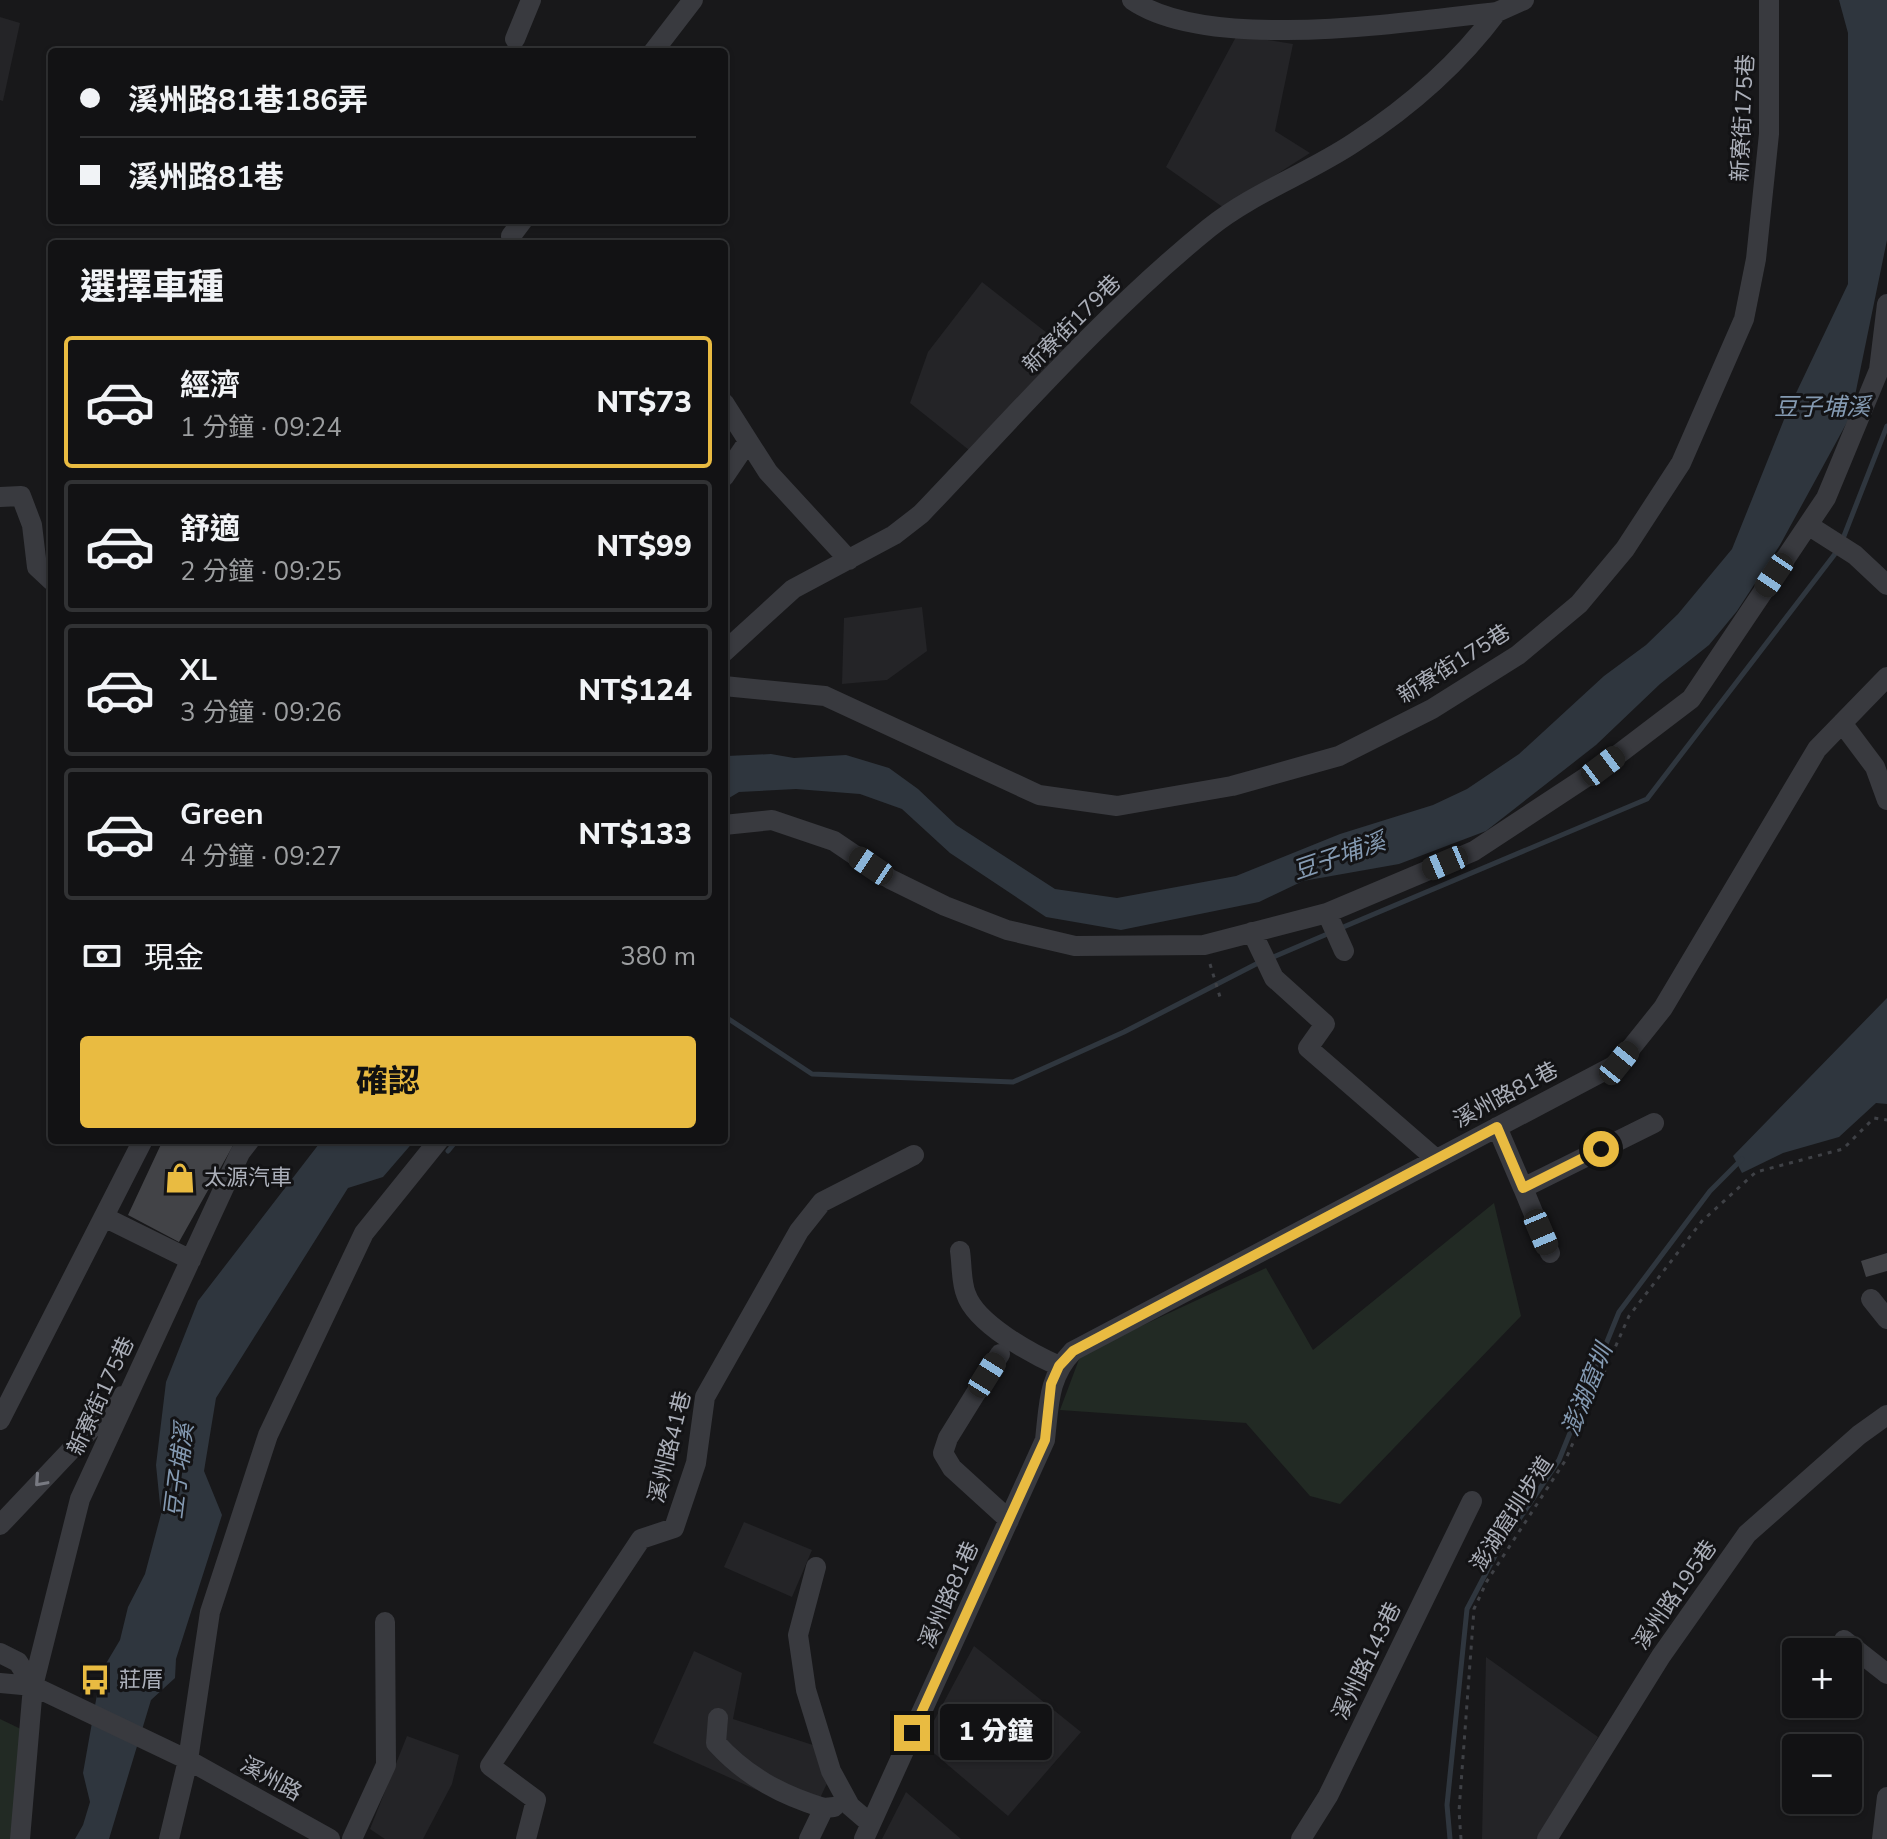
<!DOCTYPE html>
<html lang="zh-TW">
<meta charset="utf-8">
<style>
body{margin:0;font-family:"Nunito Sans","Noto Sans TC",sans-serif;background:#1f2022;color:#f1f3f6;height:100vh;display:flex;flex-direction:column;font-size:30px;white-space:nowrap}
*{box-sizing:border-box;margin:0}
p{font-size:26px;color:#9c9ea0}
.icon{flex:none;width:44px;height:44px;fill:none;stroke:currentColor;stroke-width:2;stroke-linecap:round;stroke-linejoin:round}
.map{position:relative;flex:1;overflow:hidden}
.side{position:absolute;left:48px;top:240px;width:680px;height:904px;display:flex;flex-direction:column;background:#121214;border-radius:8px;box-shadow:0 2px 6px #0004,0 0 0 2px #313234}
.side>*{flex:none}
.banner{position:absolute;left:48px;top:48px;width:680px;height:176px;border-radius:8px;box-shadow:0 2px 6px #0004,0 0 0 2px #313234;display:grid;align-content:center;height:176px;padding:0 32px;background:#121214}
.controls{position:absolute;left:1782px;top:1638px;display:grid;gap:16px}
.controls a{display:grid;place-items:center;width:80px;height:80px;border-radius:8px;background:#121214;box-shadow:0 2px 6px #0004,0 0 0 2px #313234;font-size:40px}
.end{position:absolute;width:36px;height:36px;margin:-18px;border:10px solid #e9bb41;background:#111;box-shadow:0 0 0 4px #111}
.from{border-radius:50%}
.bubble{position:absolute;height:56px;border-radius:8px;background:#121214;box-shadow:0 2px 6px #0004,0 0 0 2px #313234;font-size:26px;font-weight:800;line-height:56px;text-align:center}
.car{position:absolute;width:24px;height:48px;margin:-24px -12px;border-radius:10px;box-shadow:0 0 6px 2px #0007;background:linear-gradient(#222 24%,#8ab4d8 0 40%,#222 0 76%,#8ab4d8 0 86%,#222 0)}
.banner b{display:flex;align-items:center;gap:28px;height:76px;font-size:30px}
.banner b+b{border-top:2px solid #313234}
.banner i{width:20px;height:20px;background:#f1f3f6}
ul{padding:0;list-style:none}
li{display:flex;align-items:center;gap:24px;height:132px;margin:0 16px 12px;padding:0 16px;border:4px solid #313234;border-radius:8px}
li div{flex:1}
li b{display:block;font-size:30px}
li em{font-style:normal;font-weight:800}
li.current{border-color:#e9bb41}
li>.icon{width:72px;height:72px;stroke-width:1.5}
h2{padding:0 32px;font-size:36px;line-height:96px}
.pay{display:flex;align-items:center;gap:20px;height:88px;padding:0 32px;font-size:30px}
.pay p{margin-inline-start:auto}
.action{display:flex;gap:16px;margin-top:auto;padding:16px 32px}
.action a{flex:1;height:92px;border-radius:8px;background:#e9bb41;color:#111;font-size:32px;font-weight:800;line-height:92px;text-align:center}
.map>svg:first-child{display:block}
.built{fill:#242427}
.green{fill:#222a24}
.water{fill:#2f363e}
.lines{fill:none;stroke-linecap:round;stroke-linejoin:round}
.stream{stroke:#2f363e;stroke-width:5}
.building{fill:#424347}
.path{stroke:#3f4146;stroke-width:3;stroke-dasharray:4 6;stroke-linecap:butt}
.minor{stroke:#393a3f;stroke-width:20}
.oneway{stroke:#787a82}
.route{stroke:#e9bb41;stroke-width:10}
.labels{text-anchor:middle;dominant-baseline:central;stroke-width:6;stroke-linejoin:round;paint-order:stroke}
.street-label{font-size:22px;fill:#abafb9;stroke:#131315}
.poi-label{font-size:22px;fill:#abafb9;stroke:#131315;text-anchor:start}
.water-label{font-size:24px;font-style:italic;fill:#849ab2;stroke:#131315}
</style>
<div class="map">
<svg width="1887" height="1839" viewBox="0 0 1887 1839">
<rect width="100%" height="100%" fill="#18181a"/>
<path class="built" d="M0 17 20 23 3 101 0 100Z
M1237 35 1293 44 1275 131 1310 153 1224 208 1166 167Z
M982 282 1065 347 969 450 910 403 928 352Z
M922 607 927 651 887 680 842 684 844 618Z
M744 1522 812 1550 792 1597 724 1567Z
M974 1646 1081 1732 1008 1816 922 1743Z
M694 1651 742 1673 733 1719 816 1746 830 1777 812 1815 653 1743Z
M1486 1657 1598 1737 1541 1839H1482Z
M407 1736 459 1755 452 1784 423 1839H385L370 1829Z
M906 1792 961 1839H882Z"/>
<path class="green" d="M1494 1203 1521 1316 1340 1504 1310 1496 1246 1423 1060 1410 1081 1354 1266 1268 1313 1350Z
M0 1719 23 1730 11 1839H0Z"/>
<path class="water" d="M1839 0H1887V240L1851 415 1780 545 1737 611 1709 645 1660 684 1596 745 1486 831 1399 864 1303 881 1259 902 1121 930 1046 917 950 853 902 809 860 794 796 789 739 792 724 801V757L727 756 771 754 794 758 846 755 889 768 918 789 956 825 1055 889 1117 898 1236 876 1340 834 1433 805 1467 789 1519 754 1604 676 1646 645 1678 614 1732 549 1787 412 1848 284V33Z
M1887 998V1104L1876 1103 1839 1137 1783 1153 1742 1173 1733 1156Z
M322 1140H415L383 1177 348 1188 216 1398 204 1471 222 1515 176 1659 175 1678 151 1700 109 1839H75L83 1825 90 1802 83 1773 101 1672 120 1640 128 1607 145 1574 161 1514 156 1465 166 1382 198 1301Z"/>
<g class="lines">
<path class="stream" d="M1842 541 1887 426
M1341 928 1647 799 1838 550
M1271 958 1332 932
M724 1016 812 1074 1013 1082 1124 1032 1262 961
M448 1151 457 1140
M1450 1839 1447 1805 1467 1609 1497 1552 1559 1460 1619 1312 1710 1191 1742 1159"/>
</g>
<path class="building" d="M163 1140 235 1142 179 1242 128 1215Z
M1887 1253V1271L1866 1277 1861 1261Z"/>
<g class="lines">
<path class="path" d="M1210 964 1220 997
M1461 1839 1459 1811 1474 1609 1487 1581 1565 1461 1629 1316 1702 1221 1756 1172 1843 1149 1874 1118 1887 1120"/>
<path class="minor" d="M1132 0C1209 53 1406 22 1497 12L1524 0
M515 39 531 0
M653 52 693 0
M511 236 523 220
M724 403 768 472 849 560
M724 477 747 443
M0 497 21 496 32 525 37 567 52 581
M1808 525 1855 555 1887 585
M724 652 793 589 894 535 921 514C1014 417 1104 313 1209 228 1252 193 1309 173 1355 142 1409 107 1459 63 1497 12
M724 686 825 696 1039 795 1117 806 1232 786 1339 756 1432 709 1518 655 1579 604 1625 549 1681 463 1744 319 1756 259 1769 134V0
M1842 723 1875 767 1887 800
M724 825 772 820 834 841 890 879 945 906 1007 930 1075 946 1204 945 1327 913 1474 851 1603 766 1691 699 1826 498 1879 370 1887 304
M1327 913 1344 951
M1252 932 1274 978 1325 1024 1308 1048 1436 1159
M1497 1127 1523 1188 1654 1123
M1523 1188 1550 1253
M104 1217 191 1260
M960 1251C962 1264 961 1282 966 1294 976 1324 1032 1354 1059 1366
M1871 1299 1887 1319
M1000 1354 948 1438 943 1453 952 1468 1009 1520
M0 1420 143 1140
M0 1525 122 1396
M816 1567 798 1635 806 1690 831 1771 850 1806 871 1824
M1844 1640 1887 1674
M0 1653 18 1662 33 1686
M0 1683 33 1686 188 1760 330 1839
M718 1718 716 1743C746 1776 781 1795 824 1808
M20 1839 33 1686 80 1499 240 1153 250 1140
M169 1839 188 1760 210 1612 268 1435 364 1233 439 1140
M352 1839 386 1765 385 1622
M526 1839 536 1800 490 1766 641 1539 674 1528 696 1463 705 1397 799 1231 822 1202 914 1155
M809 1839 824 1808 834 1807
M864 1839 1045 1440C1049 1405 1048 1377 1073 1351L1619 1063 1663 1008 1817 749 1887 677
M1301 1839 1328 1796 1472 1501
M1547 1839 1661 1656 1747 1534 1859 1435 1887 1415
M1882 1839 1887 1797"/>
</g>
<defs><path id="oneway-chevron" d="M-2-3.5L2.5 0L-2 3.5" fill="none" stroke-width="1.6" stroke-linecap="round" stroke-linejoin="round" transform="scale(2)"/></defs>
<use class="oneway" href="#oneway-chevron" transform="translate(40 1481) rotate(132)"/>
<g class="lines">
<path class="route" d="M912 1733 1045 1440 1051 1384 1059 1366 1073 1351 1497 1127 1523 1188 1601 1149"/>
</g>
<defs>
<g id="shop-bare" transform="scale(2.4)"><path d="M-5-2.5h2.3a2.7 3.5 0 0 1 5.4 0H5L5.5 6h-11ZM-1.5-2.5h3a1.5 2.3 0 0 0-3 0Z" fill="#e9bb41" stroke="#131315" stroke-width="2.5" paint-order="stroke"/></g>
<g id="bus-bare" transform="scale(2.4)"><path d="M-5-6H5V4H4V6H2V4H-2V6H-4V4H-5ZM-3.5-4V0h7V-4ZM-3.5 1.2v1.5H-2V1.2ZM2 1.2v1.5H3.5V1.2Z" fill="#e9bb41" stroke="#131315" stroke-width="2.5" paint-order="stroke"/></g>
</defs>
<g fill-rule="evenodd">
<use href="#shop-bare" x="180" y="1178"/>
<use href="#bus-bare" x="95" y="1680"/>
</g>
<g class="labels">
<g class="street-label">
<text transform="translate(1743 118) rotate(-87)">新寮街175巷</text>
<text transform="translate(1072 324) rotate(-45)">新寮街179巷</text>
<text transform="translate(1454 664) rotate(-32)">新寮街175巷</text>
<text transform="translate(1506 1095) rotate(-28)">溪州路81巷</text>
<text transform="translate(101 1396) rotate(-65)">新寮街175巷</text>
<text transform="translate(670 1447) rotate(-76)">溪州路41巷</text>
<text transform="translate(1512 1514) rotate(-57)">澎湖窟圳步道</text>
<text transform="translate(949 1595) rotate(-66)">溪州路81巷</text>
<text transform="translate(1675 1595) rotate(-55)">溪州路195巷</text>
<text transform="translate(1367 1661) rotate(-64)">溪州路143巷</text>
<text transform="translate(271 1779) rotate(29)">溪州路</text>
</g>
<g class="poi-label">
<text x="204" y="1178">太源汽車</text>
<text x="119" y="1680">莊厝</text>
</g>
<g class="water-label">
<text x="1822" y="407">豆子埔溪</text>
<text transform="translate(1339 856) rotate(-19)">豆子埔溪</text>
<text transform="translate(1587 1390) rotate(-68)">澎湖窟圳</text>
<text transform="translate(179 1471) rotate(-83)">豆子埔溪</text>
</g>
</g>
</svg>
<div class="controls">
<a>+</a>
<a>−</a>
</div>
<i class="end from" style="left:1601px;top:1149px"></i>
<i class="end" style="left:912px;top:1733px"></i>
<div class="bubble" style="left:940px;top:1704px;width:112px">1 分鐘</div>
<i class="car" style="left:1774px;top:575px;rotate:214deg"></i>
<i class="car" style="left:1603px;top:766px;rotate:53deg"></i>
<i class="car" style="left:1445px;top:863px;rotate:247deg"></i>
<i class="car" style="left:871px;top:866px;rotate:304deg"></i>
<i class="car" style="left:1619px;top:1063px;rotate:39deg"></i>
<i class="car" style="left:1541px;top:1232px;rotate:157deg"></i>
<i class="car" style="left:987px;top:1375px;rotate:32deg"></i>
<div class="banner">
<b><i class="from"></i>溪州路81巷186弄</b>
<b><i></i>溪州路81巷</b>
</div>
<section class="side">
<h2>選擇車種</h2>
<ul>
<li class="current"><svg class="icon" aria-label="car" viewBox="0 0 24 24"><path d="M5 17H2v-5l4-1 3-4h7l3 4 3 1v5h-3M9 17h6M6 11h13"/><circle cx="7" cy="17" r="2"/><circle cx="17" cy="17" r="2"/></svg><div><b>經濟</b><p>1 分鐘 · 09:24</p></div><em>NT$73</em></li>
<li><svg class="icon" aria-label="car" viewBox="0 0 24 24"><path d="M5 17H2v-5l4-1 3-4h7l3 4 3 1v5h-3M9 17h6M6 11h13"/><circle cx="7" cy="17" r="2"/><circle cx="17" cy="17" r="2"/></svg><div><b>舒適</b><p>2 分鐘 · 09:25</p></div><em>NT$99</em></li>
<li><svg class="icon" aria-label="car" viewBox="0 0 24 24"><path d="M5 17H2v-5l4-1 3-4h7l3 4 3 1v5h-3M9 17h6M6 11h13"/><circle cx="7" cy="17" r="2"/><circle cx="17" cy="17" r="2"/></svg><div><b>XL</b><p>3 分鐘 · 09:26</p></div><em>NT$124</em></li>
<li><svg class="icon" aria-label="car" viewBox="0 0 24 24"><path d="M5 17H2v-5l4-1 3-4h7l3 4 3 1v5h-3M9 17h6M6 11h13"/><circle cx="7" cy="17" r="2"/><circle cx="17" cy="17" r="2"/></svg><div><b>Green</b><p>4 分鐘 · 09:27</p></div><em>NT$133</em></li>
</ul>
<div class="pay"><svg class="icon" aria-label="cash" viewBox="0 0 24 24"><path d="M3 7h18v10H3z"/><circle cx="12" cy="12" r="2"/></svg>現金<p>380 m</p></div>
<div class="action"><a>確認</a></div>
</section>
</div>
